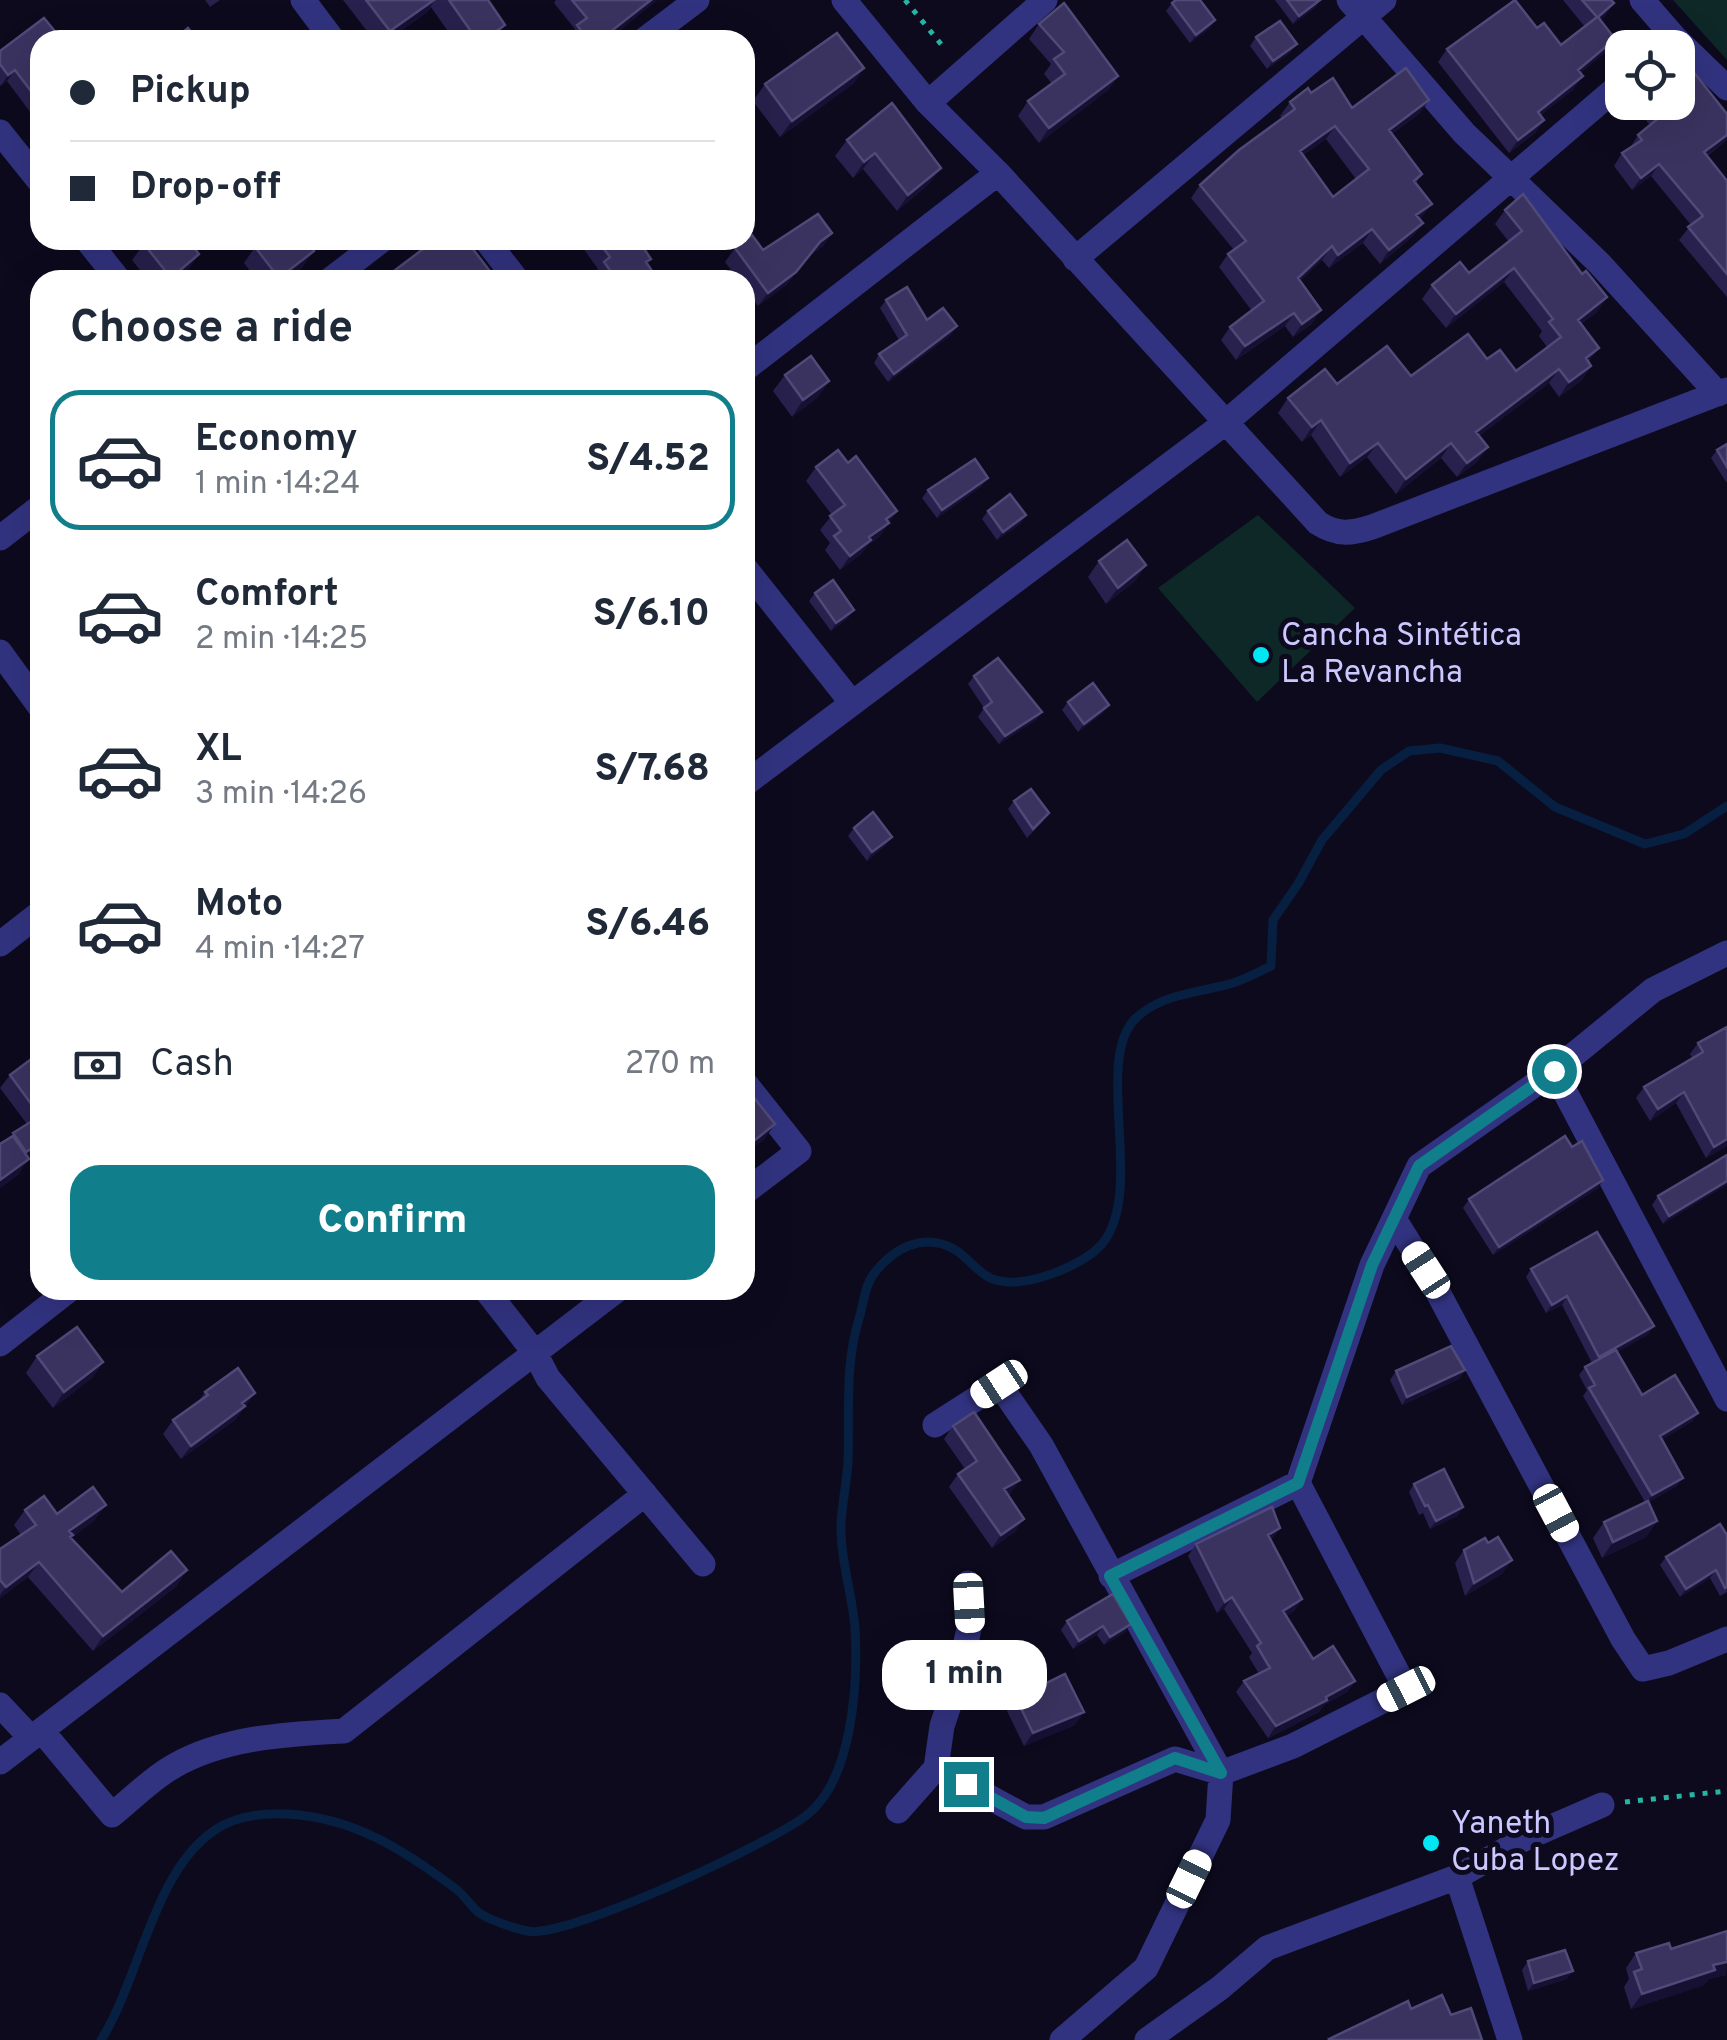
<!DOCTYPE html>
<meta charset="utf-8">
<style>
body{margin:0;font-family:Overpass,sans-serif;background:#f2f2f3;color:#1f2937;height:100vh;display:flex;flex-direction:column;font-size:38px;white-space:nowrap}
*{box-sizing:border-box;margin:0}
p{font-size:32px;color:#747a83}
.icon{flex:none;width:55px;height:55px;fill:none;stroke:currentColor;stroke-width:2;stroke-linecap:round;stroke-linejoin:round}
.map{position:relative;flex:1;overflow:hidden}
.drawer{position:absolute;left:30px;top:270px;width:725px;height:1030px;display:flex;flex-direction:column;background:#fff;border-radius:30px;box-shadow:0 10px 40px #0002}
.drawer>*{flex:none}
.guide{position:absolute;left:30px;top:30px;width:725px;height:220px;border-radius:30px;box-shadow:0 10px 40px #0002;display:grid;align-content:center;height:220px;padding:0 40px;background:#fff}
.controls{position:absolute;left:1605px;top:30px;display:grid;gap:20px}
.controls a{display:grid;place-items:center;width:90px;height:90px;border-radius:20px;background:#fff;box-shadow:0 10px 40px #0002;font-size:50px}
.end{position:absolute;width:45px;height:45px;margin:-22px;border:12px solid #117e8b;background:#fff;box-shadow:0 0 0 5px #fff}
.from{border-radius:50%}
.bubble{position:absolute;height:70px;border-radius:30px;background:#fff;box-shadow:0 10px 40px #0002;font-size:32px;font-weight:800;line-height:70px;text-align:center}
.car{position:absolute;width:30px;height:60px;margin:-30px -15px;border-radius:12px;box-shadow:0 0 8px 2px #0007;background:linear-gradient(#fff 24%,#345 0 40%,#fff 0 76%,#345 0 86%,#fff 0)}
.guide b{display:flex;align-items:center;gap:35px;height:95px;font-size:38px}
.guide b+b{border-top:2px solid #e0e1e3}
.guide i{width:25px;height:25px;background:#1f2937}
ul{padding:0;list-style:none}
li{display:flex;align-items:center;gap:30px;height:140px;margin:0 20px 15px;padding:0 20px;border:5px solid transparent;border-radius:30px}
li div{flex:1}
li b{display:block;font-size:38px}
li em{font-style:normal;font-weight:800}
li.active{border-color:#117e8b}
li>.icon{width:90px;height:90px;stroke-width:1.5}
h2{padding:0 40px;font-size:45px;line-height:120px}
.pay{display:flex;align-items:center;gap:25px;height:110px;padding:0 40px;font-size:38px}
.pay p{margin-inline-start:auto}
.cta{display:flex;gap:20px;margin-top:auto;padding:20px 40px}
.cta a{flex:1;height:115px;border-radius:30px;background:#117e8b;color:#fff;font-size:40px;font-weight:800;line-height:115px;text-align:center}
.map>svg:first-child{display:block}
.green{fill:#0d2826}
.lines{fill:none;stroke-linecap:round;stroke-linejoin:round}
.stream{stroke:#071f40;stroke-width:9}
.path{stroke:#25b5a5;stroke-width:5;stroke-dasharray:5 8;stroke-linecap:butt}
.minor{stroke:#323380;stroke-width:25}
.wall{fill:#28214d;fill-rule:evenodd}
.shaded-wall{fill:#161132}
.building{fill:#3a3360;stroke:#504a79;stroke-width:2.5;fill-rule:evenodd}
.route{stroke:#117e8b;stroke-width:12}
.poi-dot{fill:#00e6f2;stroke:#0d0a1e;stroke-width:4}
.labels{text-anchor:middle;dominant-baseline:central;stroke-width:10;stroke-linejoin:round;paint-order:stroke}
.poi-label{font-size:32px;fill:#cbc7ff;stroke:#0d0a1e;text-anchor:start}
</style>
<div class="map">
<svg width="1727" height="2040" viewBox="0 0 1727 2040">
<rect width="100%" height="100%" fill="#0d0a1e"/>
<path class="green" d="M1673 0H1727V60Z
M1258 515 1355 608 1257 702 1158 588Z"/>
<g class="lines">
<path class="stream" d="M101 2040C140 1979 153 1871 215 1830 235 1816 262 1813 286 1814 353 1817 404 1850 456 1889 465 1896 470 1905 478 1912 488 1920 514 1928 527 1931 565 1940 771 1843 807 1815 853 1779 858 1683 855 1628 852 1593 840 1558 841 1524 842 1503 847 1482 848 1461 850 1408 844 1366 860 1315 864 1301 865 1286 873 1275 893 1248 923 1232 954 1249 969 1258 980 1276 996 1280 1025 1289 1083 1266 1102 1244 1146 1191 1093 1062 1135 1019 1161 993 1200 993 1233 983 1246 979 1259 972 1271 966L1273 920 1298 884 1322 840 1381 770 1409 751 1440 748 1498 761 1555 807 1645 844 1684 834 1727 806"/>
<path class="path" d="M905 0 945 49
M1625 1802 1727 1791"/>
<path class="minor" d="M303 0 333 40
M844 0 928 103 998 173 1318 523C1337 535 1350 534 1372 527L1727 390
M1349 0 1464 133 1599 263 1718 394
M1642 0 1675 38 1727 88
M644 40 697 0
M928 103 1045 0
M0 132 40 182
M87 240 119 280
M486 240 517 280
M1075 259 1384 0
M330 280 382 240
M745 369 998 173
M0 538 40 507
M745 568 852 703
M0 652 40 707
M745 784 1225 423 1622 83
M0 944 40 913
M1554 1071 1727 1399
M745 1083 799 1151 745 1192
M1394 1219 1426 1270 1623 1639 1643 1669 1669 1663 1727 1639
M486 1290 535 1353 548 1378 703 1564
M0 1344 69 1290
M935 1425 999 1384 1041 1445 1221 1773 1218 1820 1146 1968 1062 2040
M1111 1576 1298 1483
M0 1705 31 1738
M42 1731 112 1815C132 1799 152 1778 174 1766 225 1737 288 1734 344 1731L645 1494
M0 1762 617 1290
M936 1768 1026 1817H1044L1175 1759 1221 1773 1293 1746 1406 1689 1298 1483 1372 1265 1419 1166 1554 1071 1653 990 1727 953
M898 1811 936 1768 942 1726 959 1675 970 1624 968 1583
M1457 1877 1510 2040
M1147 2040 1220 1988 1267 1948 1457 1877 1524 1839 1602 1805"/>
</g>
<path class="wall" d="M205 0H220L210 7Z
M343 0H488L495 40H454L431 7 426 13 388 40H374Z
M556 0H657L608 40H569L568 39 575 29 554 3Z
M1275 0H1320L1315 8 1293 24Z
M1563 0H1611L1605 16 1600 20 1606 52 1580 73 1574 89 1540 115 1544 120 1535 133 1509 153 1438 62 1447 49 1537 28 1561 45 1585 27Z
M1172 3 1210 28 1190 43 1166 11Z
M1039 24 1118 76 1108 90 1039 143 1018 116 1028 101 1052 84 1044 74 1051 64 1029 39Z
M1256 37 1291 52 1267 69 1250 46Z
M40 40V117L36 120 7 81 0 86V51Z
M864 68 853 84 780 137 753 101 765 84Z
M1311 93 1352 108 1420 113 1392 134 1422 174 1416 183 1422 217 1420 219 1423 223 1413 236 1380 264 1363 243 1329 268 1322 260 1300 281 1312 324 1293 337 1285 326 1236 360 1221 340 1230 327 1252 311 1219 267 1228 254 1234 250 1191 198 1200 185 1282 118 1280 116 1290 102ZM1326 139 1356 179 1333 197 1303 155Z
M1637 102H1678L1727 114V140L1707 156 1727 181V297L1679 240 1691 225 1651 176 1632 190 1614 166 1622 153 1630 148 1638 135 1650 125 1635 107Z
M892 103 929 184 897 211 863 169 853 178 835 156 847 140Z
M1505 210 1582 274 1607 297 1597 312 1581 324 1589 363 1591 366 1581 381 1559 397 1549 383 1479 436 1478 461 1457 477 1441 458 1396 494 1367 457 1340 477 1311 435 1302 442 1278 413 1288 398 1337 384 1411 376 1487 359 1516 371 1547 347 1539 336 1542 331 1504 282 1446 328 1422 299 1432 285 1469 273 1509 242 1495 224Z
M832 233 823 246 810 256 786 285 758 306 745 288V280H739L725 262 735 248 763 250Z
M589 240H638L651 259 647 264 658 280H596L594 276 598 269 583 248Z
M144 244 188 271 177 280H148L132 260Z
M255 247 303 267 286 280H257L244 263Z
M886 300 927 320 951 335 888 382 874 363 879 354 899 340 880 308Z
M785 375 829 381 818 397 792 417 773 391Z
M1727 444V482H1726L1711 458 1717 450Z
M848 463 897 511 879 537 868 545 861 554 840 570 825 550 830 543 820 530 832 515 806 481 816 467Z
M982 486 937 518 922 498 928 490Z
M988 511 1026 515 1020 524 997 540 982 519Z
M1099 561 1146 565 1135 581 1106 604 1088 577Z
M815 593 848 618 831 631 809 601Z
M974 676 1042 712 1036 720 999 744 978 717 984 708 968 684Z
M1068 702 1103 713 1078 732 1062 710Z
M1014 801 1043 821 1027 838 1008 809Z
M854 828 886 845 867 861 848 836Z
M1727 1027V1146L1706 1158 1676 1103 1650 1121 1636 1098 1644 1087 1692 1058 1690 1054 1698 1043Z
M40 1066V1150L28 1157 19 1174 0 1188V1144L27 1124 0 1088 10 1075Z
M1572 1147 1603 1180 1598 1188 1493 1255 1463 1208 1469 1199Z
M1727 1155 1663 1224 1652 1205 1658 1196Z
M1531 1269 1649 1334 1617 1352 1642 1395 1693 1421 1662 1439 1677 1486 1648 1502 1657 1521 1646 1537 1602 1558 1593 1538 1604 1522 1645 1502 1583 1396 1587 1390 1579 1375 1585 1367 1592 1363 1562 1305 1546 1313 1526 1277Z
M37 1356 103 1362 92 1378 53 1408 26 1373Z
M1465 1370 1459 1379 1402 1405 1390 1380 1396 1371Z
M205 1392 255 1393 235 1420 181 1459 163 1434 173 1420 198 1402Z
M953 1426 1011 1493 1008 1495 1015 1532 992 1548 949 1487 958 1474 965 1469 944 1439Z
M1414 1484 1463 1507 1457 1516 1430 1529 1423 1513 1419 1515 1409 1492Z
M25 1510 95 1520 71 1538 122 1592 177 1586 93 1651 28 1577 0 1598V1549L21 1535 14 1525Z
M1720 1524 1727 1592 1720 1596 1710 1578 1680 1597 1660 1565 1666 1557Z
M1280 1528 1271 1540 1302 1599 1294 1611 1286 1616 1313 1659 1355 1681 1347 1692 1324 1705 1319 1712 1268 1738 1236 1692 1244 1681 1259 1674 1249 1657 1252 1653 1224 1609 1217 1613 1188 1556 1196 1544Z
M1464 1550 1503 1573 1465 1596 1455 1563Z
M1067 1621 1131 1624 1125 1632 1104 1645 1097 1635 1073 1649 1061 1630Z
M1016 1698 1075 1725 1024 1746 1007 1711Z
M1671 1949 1726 1975 1709 1979 1704 1985 1631 2009 1624 1987 1629 1979 1626 1968 1636 1953Z
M1528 1961 1567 1979 1528 1991 1522 1970Z"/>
<path class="shaded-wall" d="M434 0H435L426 13 388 40H384L390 31Z
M651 0H657L608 40H605L610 32Z
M1320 0 1315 8 1293 24 1299 16Z
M1614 3 1605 16 1589 30 1598 17Z
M1215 20 1210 28 1190 43 1196 35Z
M505 25 495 40H484Z
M1615 39 1606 52 1569 82 1578 70Z
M1297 44 1291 52 1267 69 1273 61Z
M864 68 853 84 780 137 792 121Z
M15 70 7 81 0 87 8 75Z
M1118 76 1108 90 1039 143 1049 128Z
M1583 76 1574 89 1529 125 1538 112Z
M1429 100 1420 113 1379 144 1389 130Z
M1544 120 1535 133 1509 153 1518 140Z
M1335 126 1326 139 1290 164 1300 151Z
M1727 135V140L1695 164 1704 152Z
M875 153 863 169 853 178 864 162Z
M1659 164 1651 176 1632 190 1641 178Z
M941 168 929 184 897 211 908 195Z
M1432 204 1422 217 1407 229 1416 215Z
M1423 223 1413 236 1380 264 1389 250Z
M1372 229 1363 243 1329 268 1338 255Z
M832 233 823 246 810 256 786 285 758 306 768 293 820 242Z
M1332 246 1322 260 1288 292 1298 278Z
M314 251 303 267 286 280H277Z
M199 254 188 271 177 280H170Z
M1514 268 1504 282 1446 328 1456 314Z
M1607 297 1597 312 1568 334 1578 320Z
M1321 310 1312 324 1293 337 1302 324Z
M1294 313 1285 326 1236 360 1245 346Z
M957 326 951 335 888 382 894 374Z
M1599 348 1589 362 1586 358Z
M1591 366 1581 381 1559 397 1569 382Z
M1559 369 1549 383 1466 446 1476 432Z
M829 381 818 397 792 417 803 400Z
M1321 420 1311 435 1302 442 1312 427Z
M1378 443 1367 457 1340 477 1350 463Z
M1451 443 1441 458 1396 494 1406 479Z
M1488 447 1478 461 1457 477 1467 463Z
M988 478 982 486 937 518 942 510Z
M897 511 879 537 868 545 861 554 840 570 850 556 886 519Z
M1026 515 1020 524 997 540 1003 532Z
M1146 565 1135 581 1106 604 1118 588Z
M854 610 848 618 831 631 836 623Z
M1109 705 1103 713 1078 732 1084 724Z
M1042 712 1036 720 999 744 1005 736Z
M892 837 886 845 867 861 872 852Z
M1684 1092 1676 1103 1650 1121 1658 1109Z
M775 1124 764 1140 745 1155V1148Z
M1727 1139V1146L1706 1158 1714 1147Z
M40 1143V1150L17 1165 26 1152Z
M29 1159 19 1174 0 1188V1180Z
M1603 1180 1598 1188 1493 1255 1499 1247Z
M1727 1181V1185L1663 1224 1669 1216Z
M1567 1296 1562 1305 1546 1313 1552 1305Z
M1654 1326 1649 1334 1594 1366 1599 1357Z
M103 1362 92 1378 53 1408 64 1392Z
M1465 1370 1459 1379 1402 1405 1407 1397Z
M255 1393 235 1420 181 1459 191 1446Z
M1698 1413 1693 1421 1655 1444 1660 1436Z
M1683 1478 1677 1486 1646 1504 1652 1495Z
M1020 1480 1011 1493 995 1502 1004 1489Z
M106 1505 95 1520 71 1538 69 1531Z
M1463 1507 1457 1516 1430 1529 1436 1521Z
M1024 1519 1015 1532 992 1548 1001 1535Z
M1657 1521 1646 1537 1602 1558 1613 1542Z
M1280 1528 1272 1539 1260 1546 1268 1535Z
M1512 1560 1503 1573 1465 1596 1474 1583Z
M39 1562 28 1577 0 1598V1595L6 1587Z
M187 1570 177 1586 93 1651 103 1636Z
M1716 1570 1710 1578 1680 1597 1686 1589Z
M1232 1597 1224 1609 1217 1613 1225 1602Z
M1302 1599 1294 1611 1275 1622 1283 1611Z
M1131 1624 1125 1632 1104 1645 1110 1637Z
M1103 1626 1097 1635 1073 1649 1079 1641Z
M1355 1681 1347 1692 1324 1705 1319 1712 1268 1738 1276 1726Z
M1084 1712 1075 1725 1024 1746 1033 1733Z
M1727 1962 1726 1975 1709 1979 1704 1985 1631 2009 1642 1994 1713 1965Z
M1573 1971 1567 1979 1528 1991 1534 1983Z"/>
<path class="building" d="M366 0H434L390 31Z
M449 0H488L505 25 484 40H477Z
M572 0H651L610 32 612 34 605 40H588L577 25 587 18Z
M1176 0H1200L1215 20 1196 35 1172 3Z
M1287 0H1320L1299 16Z
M1515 0 1537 28 1544 23 1561 45 1597 17 1582 0H1611L1614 3 1598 17 1615 39 1578 70 1583 76 1538 112 1544 120 1518 140 1447 49Z
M1064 3 1118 76 1049 128 1028 101 1065 74 1054 59 1064 52 1039 24Z
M44 18 62 40H40V103L15 70 8 75 0 64V51Z
M1280 21 1297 44 1273 61 1256 37Z
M188 28 197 40H173Z
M837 33 864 68 792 121 765 84Z
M1684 60 1727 114V135L1704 152 1727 181V274L1688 227 1703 216 1659 164 1641 178 1622 153 1642 140 1638 135 1661 116 1650 102H1678V66Z
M1406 68 1429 100 1389 130 1422 174 1414 181 1432 204 1416 215 1423 223 1389 250 1372 229 1338 255 1332 246 1298 278 1321 310 1302 324 1294 313 1245 346 1230 327 1264 301 1228 254 1246 241 1200 185 1239 150 1295 109 1290 102 1308 88 1311 93 1333 78 1352 108ZM1335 126 1369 169 1333 197 1300 151Z
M892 103 941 168 908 195 875 153 864 162 847 140Z
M1523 194 1582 274 1586 271 1607 297 1578 320 1599 348 1586 358 1591 366 1569 382 1559 369 1476 432 1488 447 1467 463 1451 443 1406 479 1378 443 1350 463 1321 420 1312 427 1288 398 1325 369 1337 384 1387 346 1411 376 1468 334 1487 359 1500 350 1516 371 1561 337 1549 322 1553 319 1514 268 1456 314 1432 285 1460 262 1469 273 1522 231 1505 210Z
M818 214 832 233 820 242 796 272 768 293 735 248 752 235 763 250Z
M148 240H188L199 254 171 278 144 244Z
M264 240H306L314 251 279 278 255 247Z
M435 240H466L489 270 475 280H382Z
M597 240H638L651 259 646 262 658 280H617L604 262 610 257Z
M907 287 927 320 943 308 957 326 894 374 879 354 907 335 886 300Z
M811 356 829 381 803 400 785 375Z
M1727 444V467L1717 450Z
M838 450 848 463 856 456 897 511 886 519 889 523 869 537 871 540 850 556 834 536 841 531 830 516 845 505 816 467Z
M975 459 988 478 942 510 928 490Z
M1010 494 1026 515 1003 532 988 511Z
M1127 540 1146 565 1118 588 1099 561Z
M833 580 854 610 836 623 815 593Z
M998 658 1042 712 1005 736 984 708 992 702 974 676Z
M1093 683 1109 705 1084 724 1068 702Z
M1031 789 1049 813 1033 829 1014 801Z
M873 812 892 837 872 852 854 828Z
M1727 1027V1139L1714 1147 1684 1092 1658 1109 1644 1087 1703 1052 1698 1043Z
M34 1057 40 1066V1143L26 1152 13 1133 40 1116 10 1075Z
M747 1089 775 1124 745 1148V1091Z
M13 1136 29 1159 0 1180V1144Z
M1565 1136 1572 1147 1582 1141 1603 1180 1499 1247 1469 1199Z
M1727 1155V1181L1669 1216 1658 1196Z
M1597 1232 1654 1326 1599 1357 1567 1296 1552 1305 1531 1269Z
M77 1327 103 1362 64 1392 37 1356Z
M1451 1346 1465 1370 1407 1397 1396 1371Z
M1616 1350 1642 1395 1675 1375 1698 1413 1660 1436 1683 1478 1652 1495 1589 1388 1595 1385 1585 1367Z
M238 1368 255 1393 242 1403 245 1406 191 1446 173 1420 208 1395 205 1392Z
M974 1412 1020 1480 1004 1489 1024 1519 1001 1535 958 1474 977 1461 953 1426Z
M1444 1469 1463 1507 1436 1521 1428 1505 1425 1506 1414 1484Z
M93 1487 106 1505 69 1531 73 1535 70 1537 122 1592 171 1551 187 1570 103 1636 39 1562 6 1587 0 1580V1549L36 1525 25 1510 44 1496 57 1514Z
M1648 1501 1657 1521 1613 1542 1604 1522Z
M1272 1507 1280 1528 1268 1535 1302 1599 1283 1611 1313 1659 1333 1646 1355 1681 1326 1697 1327 1700 1276 1726 1244 1681 1270 1668 1257 1646 1261 1643 1232 1597 1225 1602 1196 1544Z
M1720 1524 1727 1535V1587L1725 1588 1716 1570 1686 1589 1666 1557Z
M1498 1537 1512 1560 1474 1583 1464 1550 1485 1538 1488 1543Z
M1113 1594 1131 1624 1110 1637 1103 1626 1079 1641 1067 1621Z
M1065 1674 1084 1712 1033 1733 1016 1698Z
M1727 1931V1962L1713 1965 1715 1970 1642 1994 1634 1972 1642 1969 1636 1953 1669 1943 1671 1949Z
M1565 1950 1573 1971 1534 1983 1528 1961Z
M1442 1995 1451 2015 1471 2008 1482 2040H1330L1329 2039 1408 2001 1411 2009Z"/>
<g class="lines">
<path class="route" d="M966 1784 1026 1817 1044 1818 1175 1758 1221 1773 1110 1576 1298 1483 1372 1265 1419 1166 1554 1071"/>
</g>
<g class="poi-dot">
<circle cx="1261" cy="655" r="10"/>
<circle cx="1431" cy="1843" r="10"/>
</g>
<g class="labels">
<g class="poi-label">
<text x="1281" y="637">Cancha Sintética<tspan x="1281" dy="37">La Revancha</tspan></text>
<text x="1451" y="1825">Yaneth<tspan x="1451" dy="37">Cuba Lopez</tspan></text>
</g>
</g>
</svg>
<div class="controls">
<a><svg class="icon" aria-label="locate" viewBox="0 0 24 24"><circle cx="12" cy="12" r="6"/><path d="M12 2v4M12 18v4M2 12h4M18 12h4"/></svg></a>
</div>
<i class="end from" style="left:1554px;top:1071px"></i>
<i class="end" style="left:966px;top:1784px"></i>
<div class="bubble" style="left:882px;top:1640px;width:165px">1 min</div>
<i class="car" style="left:1426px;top:1270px;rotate:327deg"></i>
<i class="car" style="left:999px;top:1384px;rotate:237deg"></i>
<i class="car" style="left:1556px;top:1513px;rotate:152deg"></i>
<i class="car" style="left:969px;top:1603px;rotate:177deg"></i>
<i class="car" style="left:1406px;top:1689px;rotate:243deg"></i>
<i class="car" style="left:1189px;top:1879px;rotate:26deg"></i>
<div class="guide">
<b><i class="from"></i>Pickup</b>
<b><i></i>Drop-off</b>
</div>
<section class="drawer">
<h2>Choose a ride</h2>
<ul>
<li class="active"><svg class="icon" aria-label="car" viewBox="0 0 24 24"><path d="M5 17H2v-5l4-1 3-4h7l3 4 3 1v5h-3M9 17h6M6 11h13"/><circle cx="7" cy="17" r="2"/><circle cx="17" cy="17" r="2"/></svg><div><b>Economy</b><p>1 min · 14:24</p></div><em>S/4.52</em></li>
<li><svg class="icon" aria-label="car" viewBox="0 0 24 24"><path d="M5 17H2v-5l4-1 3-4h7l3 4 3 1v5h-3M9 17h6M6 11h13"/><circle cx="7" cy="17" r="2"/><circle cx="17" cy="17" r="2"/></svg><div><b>Comfort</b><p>2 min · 14:25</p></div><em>S/6.10</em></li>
<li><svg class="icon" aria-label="car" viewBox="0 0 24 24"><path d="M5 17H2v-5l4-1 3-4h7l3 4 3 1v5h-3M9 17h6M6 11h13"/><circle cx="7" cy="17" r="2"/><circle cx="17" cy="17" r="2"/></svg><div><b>XL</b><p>3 min · 14:26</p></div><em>S/7.68</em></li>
<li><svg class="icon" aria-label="car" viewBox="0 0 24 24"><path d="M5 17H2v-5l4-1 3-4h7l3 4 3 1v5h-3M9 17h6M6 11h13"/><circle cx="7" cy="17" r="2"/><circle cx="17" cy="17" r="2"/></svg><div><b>Moto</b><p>4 min · 14:27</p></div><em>S/6.46</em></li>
</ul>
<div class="pay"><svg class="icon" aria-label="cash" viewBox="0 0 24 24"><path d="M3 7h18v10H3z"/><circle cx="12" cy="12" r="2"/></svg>Cash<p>270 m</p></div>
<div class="cta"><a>Confirm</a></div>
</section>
</div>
